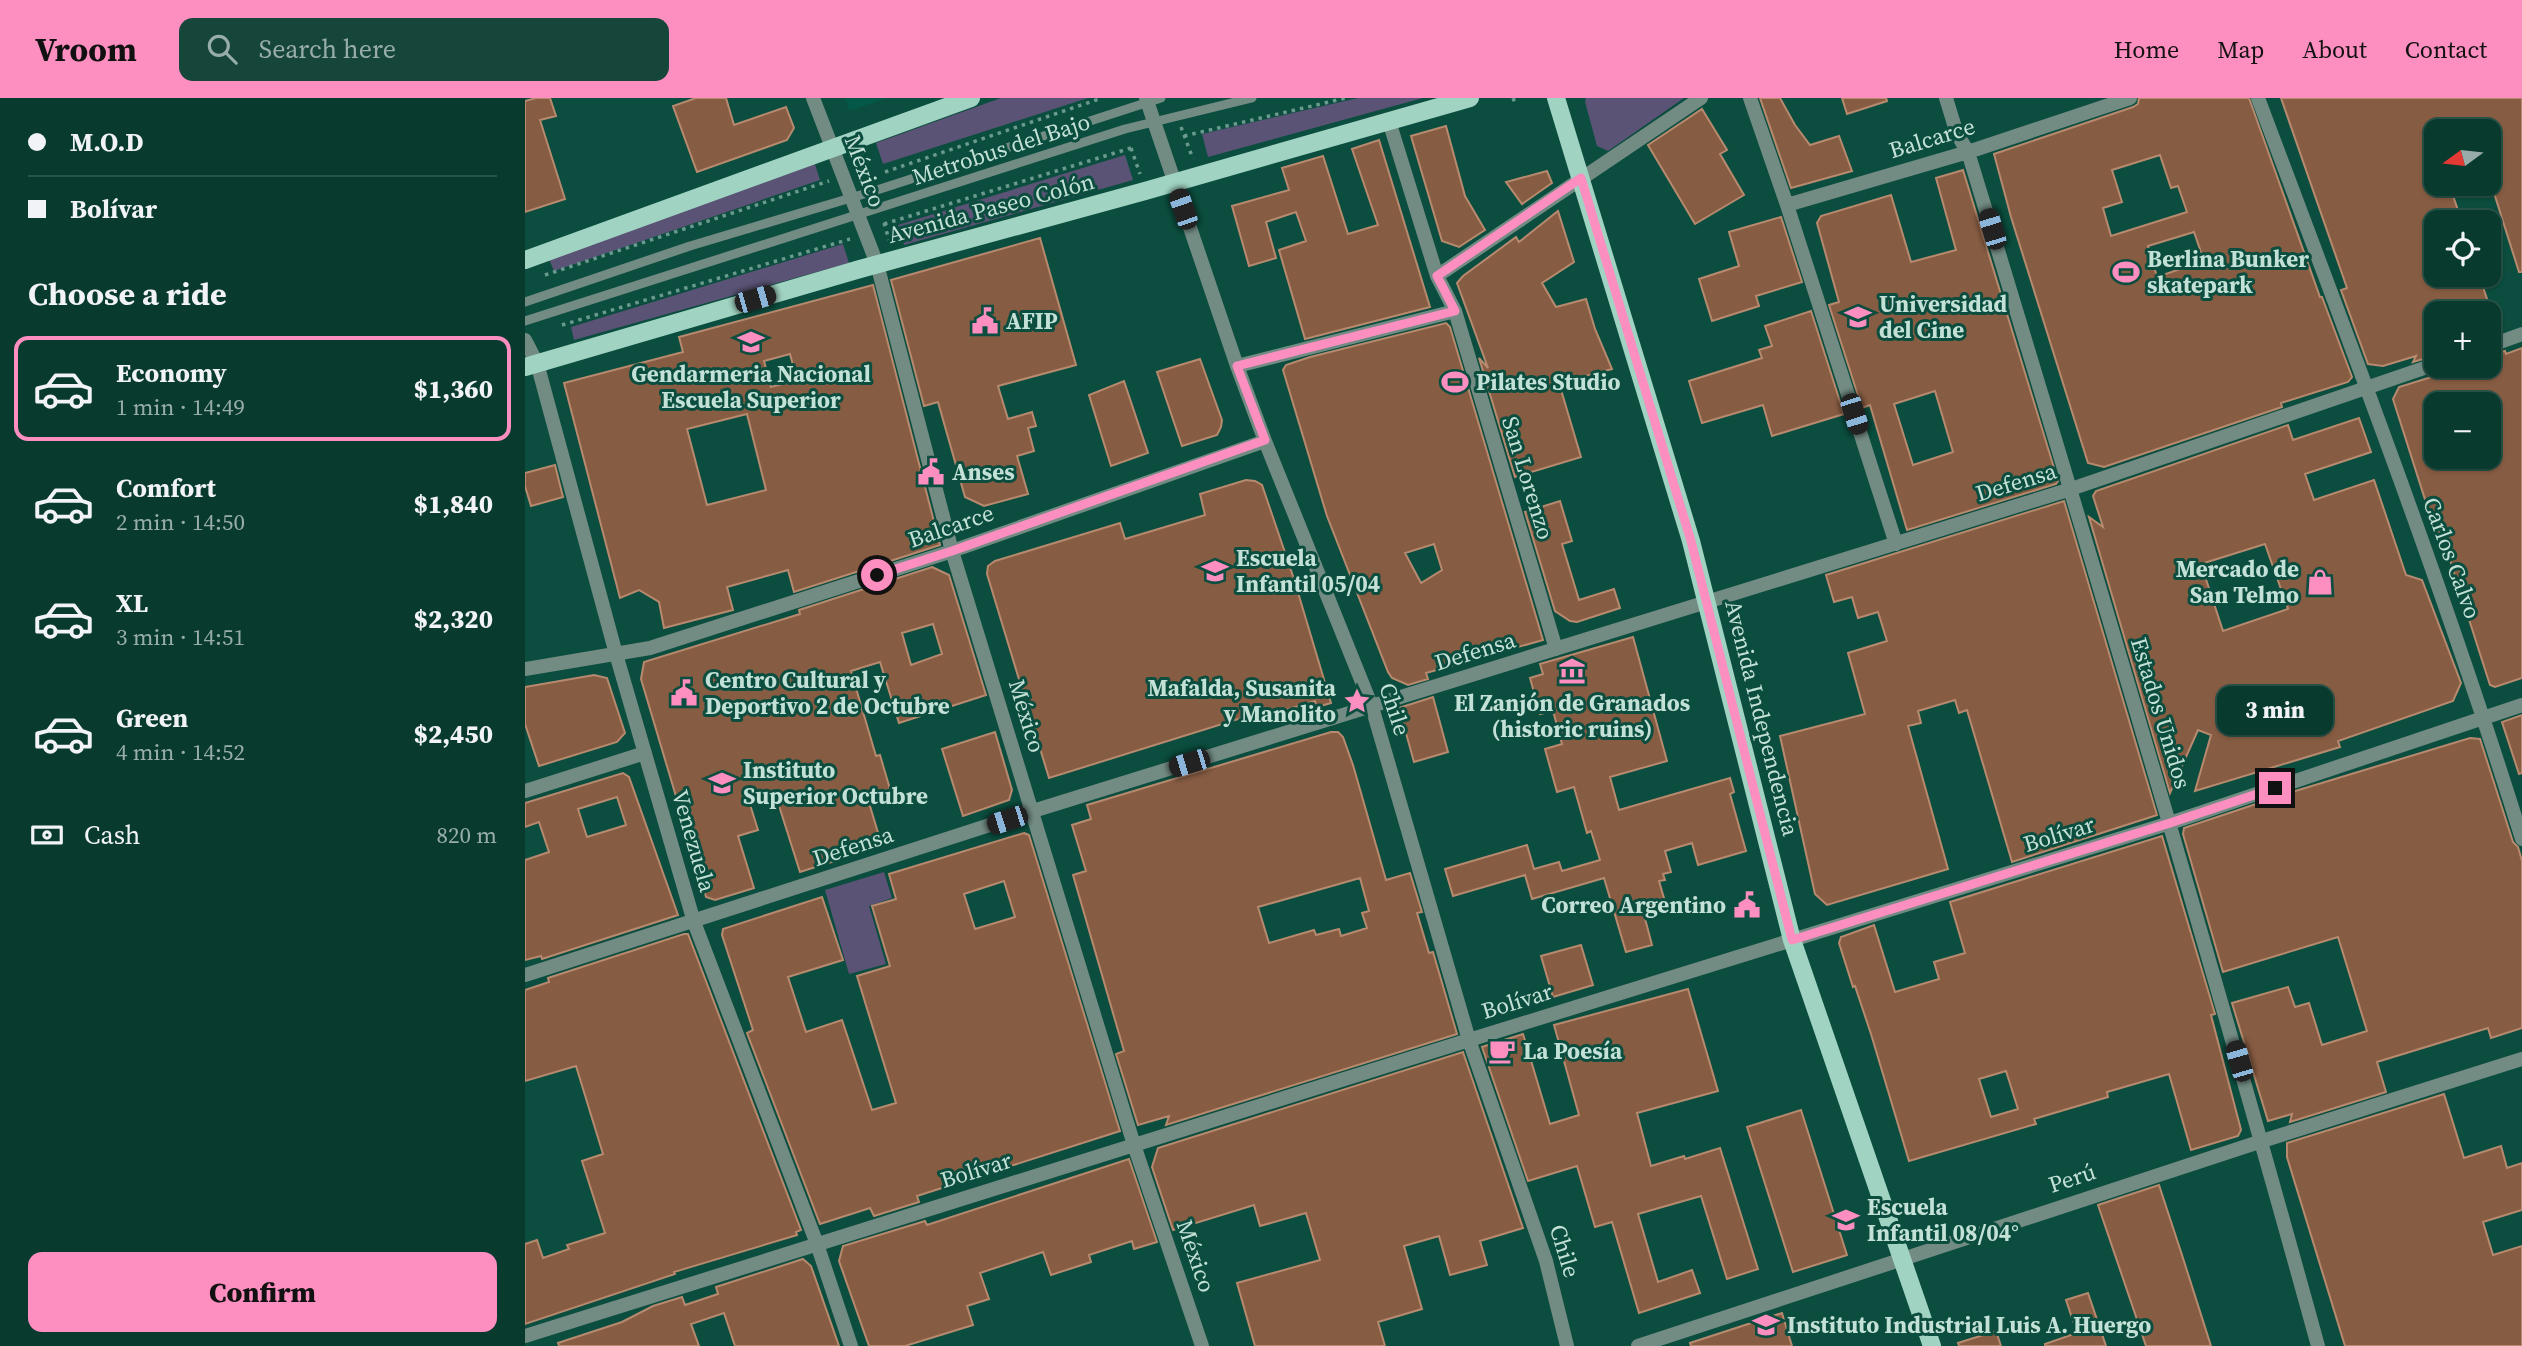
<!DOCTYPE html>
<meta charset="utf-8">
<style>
body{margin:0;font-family:"Source Serif 4",serif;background:#16453a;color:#f1f3f6;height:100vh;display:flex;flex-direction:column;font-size:26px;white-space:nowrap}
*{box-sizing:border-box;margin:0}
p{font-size:23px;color:#98adaa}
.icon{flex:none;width:38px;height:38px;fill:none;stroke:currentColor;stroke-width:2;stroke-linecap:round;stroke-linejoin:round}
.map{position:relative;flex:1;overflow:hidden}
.sheet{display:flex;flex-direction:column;background:#083a2e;width:525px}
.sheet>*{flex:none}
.top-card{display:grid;align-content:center;height:154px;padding:0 28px;background:#083a2e}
.needle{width:46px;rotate:255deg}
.tools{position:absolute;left:1899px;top:21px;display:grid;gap:14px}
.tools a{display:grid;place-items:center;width:77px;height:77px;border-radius:14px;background:#083a2e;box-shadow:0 2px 5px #0004,0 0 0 2px #29544a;font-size:35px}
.end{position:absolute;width:32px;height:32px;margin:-16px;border:9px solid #fd8ec0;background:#111;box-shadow:0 0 0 4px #111}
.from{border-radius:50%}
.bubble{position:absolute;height:49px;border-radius:14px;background:#083a2e;box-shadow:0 2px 5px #0004,0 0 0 2px #29544a;font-size:23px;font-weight:800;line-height:49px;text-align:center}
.car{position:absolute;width:21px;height:42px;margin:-21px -10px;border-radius:9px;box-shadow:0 0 5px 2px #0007;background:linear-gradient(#222 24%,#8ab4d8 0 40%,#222 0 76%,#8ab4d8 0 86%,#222 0)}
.top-card b{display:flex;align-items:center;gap:24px;height:66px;font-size:26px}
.top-card b+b{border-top:2px solid #29544a}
.top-card i{width:18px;height:18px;background:#f1f3f6}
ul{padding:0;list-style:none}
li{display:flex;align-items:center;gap:21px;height:105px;margin:0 14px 10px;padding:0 14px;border:4px solid transparent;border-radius:14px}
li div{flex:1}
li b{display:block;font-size:26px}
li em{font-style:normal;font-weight:800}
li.active{border-color:#fd8ec0}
li>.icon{width:63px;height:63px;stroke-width:1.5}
h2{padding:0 28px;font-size:32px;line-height:84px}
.pay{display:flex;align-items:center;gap:18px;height:77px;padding:0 28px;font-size:26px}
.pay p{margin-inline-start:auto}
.button{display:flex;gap:14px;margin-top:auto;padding:14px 28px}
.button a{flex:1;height:80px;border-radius:14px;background:#fd8ec0;color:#111;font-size:28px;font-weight:800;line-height:80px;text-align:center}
header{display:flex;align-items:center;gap:42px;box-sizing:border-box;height:98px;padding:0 35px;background:#fd8ec0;color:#111}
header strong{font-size:33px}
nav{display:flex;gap:38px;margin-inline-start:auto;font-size:24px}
.search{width:490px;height:63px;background:#16453a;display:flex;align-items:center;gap:18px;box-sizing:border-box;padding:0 24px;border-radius:14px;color:#98adaa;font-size:26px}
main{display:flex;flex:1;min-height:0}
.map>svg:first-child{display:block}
.built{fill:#045847}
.green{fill:#5a5375}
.building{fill:#865c42;stroke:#b78a6f;stroke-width:2;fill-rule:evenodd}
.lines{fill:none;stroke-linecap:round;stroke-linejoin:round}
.path{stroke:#6a998d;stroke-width:3.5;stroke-dasharray:3.5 5;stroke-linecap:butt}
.lane{stroke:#728b83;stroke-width:9}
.street{stroke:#728b83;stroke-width:14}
.primary{stroke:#a0d3c2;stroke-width:18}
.route{stroke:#fd8ec0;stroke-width:9}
.labels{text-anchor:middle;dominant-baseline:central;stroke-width:6;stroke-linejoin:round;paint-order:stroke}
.street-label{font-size:23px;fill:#c4e1d7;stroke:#0b4d3e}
.poi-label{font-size:23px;font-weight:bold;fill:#c4e1d7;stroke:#0b4d3e;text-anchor:start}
</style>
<header>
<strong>Vroom</strong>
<div class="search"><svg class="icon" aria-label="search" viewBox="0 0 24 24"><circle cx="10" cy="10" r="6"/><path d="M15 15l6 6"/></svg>Search here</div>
<nav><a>Home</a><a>Map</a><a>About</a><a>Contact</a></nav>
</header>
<main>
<section class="sheet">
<div class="top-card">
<b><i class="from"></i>M.O.D</b>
<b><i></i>Bolívar</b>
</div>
<h2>Choose a ride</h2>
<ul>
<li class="active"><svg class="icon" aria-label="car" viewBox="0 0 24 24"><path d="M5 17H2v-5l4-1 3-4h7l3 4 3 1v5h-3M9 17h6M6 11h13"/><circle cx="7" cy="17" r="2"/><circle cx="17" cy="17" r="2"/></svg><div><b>Economy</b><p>1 min · 14:49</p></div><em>$1,360</em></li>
<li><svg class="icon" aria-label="car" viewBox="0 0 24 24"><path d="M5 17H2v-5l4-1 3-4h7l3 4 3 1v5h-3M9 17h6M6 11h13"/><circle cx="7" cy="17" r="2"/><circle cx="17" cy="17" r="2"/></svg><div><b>Comfort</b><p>2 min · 14:50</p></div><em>$1,840</em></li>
<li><svg class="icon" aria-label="car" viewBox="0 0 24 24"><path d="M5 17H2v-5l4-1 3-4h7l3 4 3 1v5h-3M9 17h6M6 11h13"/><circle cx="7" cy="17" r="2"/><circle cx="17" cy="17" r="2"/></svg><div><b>XL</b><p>3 min · 14:51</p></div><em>$2,320</em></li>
<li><svg class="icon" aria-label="car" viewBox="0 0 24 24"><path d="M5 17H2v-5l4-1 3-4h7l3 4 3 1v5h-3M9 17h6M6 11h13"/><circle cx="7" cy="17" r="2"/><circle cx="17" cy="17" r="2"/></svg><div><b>Green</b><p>4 min · 14:52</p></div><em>$2,450</em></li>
</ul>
<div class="pay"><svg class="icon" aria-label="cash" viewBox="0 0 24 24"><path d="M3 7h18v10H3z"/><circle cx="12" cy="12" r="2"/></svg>Cash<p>820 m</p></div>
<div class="button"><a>Confirm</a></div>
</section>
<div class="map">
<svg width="1997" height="1248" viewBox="0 0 1997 1248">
<rect width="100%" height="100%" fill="#0b4d3e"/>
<path class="built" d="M320 0H362L324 13Z"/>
<path class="green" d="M476 0H563L358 66 351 45Z
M833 0H898L683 59 677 36Z
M1061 0H1159L1083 53 1072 48 1060 4Z
M600 57 608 82 379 147 373 127Z
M290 66 295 82 29 173 24 161Z
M318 146 324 165 49 242 46 229Z
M359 774 367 800 344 808 361 866 324 876 300 792Z"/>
<path class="building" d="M11 0H25L31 18 15 22 40 101 0 114V3Z
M171 0H201L209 27 261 9 269 30 262 42 172 74 148 8Z
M1235 0H1255L1270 27 1285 47 1314 38 1327 73 1266 90Z
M1317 0H1361L1362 3 1322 16Z
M1614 0H1724L1795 199H1797L1827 279 1823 284 1756 305 1757 309 1579 369 1563 365 1486 119 1469 56 1608 9 1613 6ZM1635 57 1646 90 1653 88 1662 114 1586 138 1578 110 1597 104 1587 72ZM1669 134 1679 163 1632 179 1623 148Z
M1756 0H1997V174H1994L1964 79V33H1911V86H1924L1937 124H1911V177H1954L1973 234 1964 238V215H1911V257L1888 264 1891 258 1858 268 1843 266 1816 192 1822 190Z
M1177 11 1202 52 1195 56 1219 97 1170 126 1123 47Z
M921 28 940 98 960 132 934 149 917 143 886 38Z
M854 42 905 209 780 241 754 152 781 143 771 114 741 124 751 160 724 168 707 108 764 92 757 70 798 58 823 136 853 127 827 51Z
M1438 72 1533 383 1531 386 1382 432 1345 307 1337 310 1304 207 1314 204 1292 125 1296 118 1366 97 1386 164 1431 152 1411 80ZM1410 293 1428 354 1388 367 1369 306Z
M1022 73 1027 85 997 106 981 84Z
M1033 113 1049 164 1017 185 1031 209 1061 201 1070 231 1087 271 1034 285 1056 359 990 379 954 260 963 270 932 185 938 178 991 139 994 144Z
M1256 119 1277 184 1231 198 1234 208 1187 223 1174 181 1214 168 1204 134Z
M515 140 551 267 473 288 483 321 507 314 511 328 503 330 509 353 492 358 503 396 459 408 440 399 413 304 399 308 366 182Z
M348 187 415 447 269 494 263 472 202 489 208 512 139 530 134 504 114 492 95 500 39 285 158 254 154 239ZM265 256 272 282 246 289 239 263ZM222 316 241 392 182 407 162 331Z
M1286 213 1319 316 1247 338 1238 307 1177 325 1164 283 1237 260 1234 252 1247 248 1240 228Z
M921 225 925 229 1018 542 901 575 903 581 883 587 867 580 863 574 802 418 758 272 761 267 785 259ZM909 446 917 472 896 485 880 455Z
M1997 250V580L1970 589 1965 587 1916 434 1911 436 1868 301 1874 289 1942 268H1964V257L1980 253 1981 256ZM1911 306H1964V359H1911Z
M675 261 697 322 696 329 692 337 657 348 632 274Z
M599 283 623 355 586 368 564 297Z
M1834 320 1846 354 1780 376 1789 402 1849 382 1881 477 1897 482 1936 585 1928 603 1813 643 1815 649 1670 693 1686 637 1673 632 1645 695 1564 419 1578 429 1568 398 1571 393 1763 327 1768 342ZM1740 446 1763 511 1698 533 1676 466Z
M30 367 38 399 6 408 0 388V375Z
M721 382 730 383 737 387 769 481 806 605 792 609 790 603 728 622 726 617 524 680 462 476 463 468 470 463 595 425 600 441 680 417 675 396Z
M1035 403 1047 443 1037 446 1054 502 1089 491 1095 510 1052 524 1045 523 1030 513 1000 414Z
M1539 403 1632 717 1487 764 1442 612 1434 615 1430 602 1393 613 1396 625 1383 628 1423 771 1302 807 1290 796 1255 638 1340 616 1323 555 1362 543 1353 514 1333 520 1327 499 1309 504 1301 477Z
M407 469 424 477 461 597 374 625 355 564 326 573 351 658 355 657 365 691 342 698 357 748 275 774 249 692 223 700 233 732 213 738 229 790 190 802 181 799 116 581 119 564 275 516 274 512ZM408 526 417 556 386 567 377 535Z
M1108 539 1142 663 1085 679 1094 712 1205 680 1209 694 1205 696 1221 753 1173 767 1167 745 1140 753 1146 774 1138 776 1140 782 1134 783 1141 807 1118 813 1127 847 1101 854 1079 780 1007 801 1000 777 928 798 920 771 1002 747 1009 771 1034 764 1037 773 1075 762 1066 733 1062 735 1049 689 1032 694 1020 651 1037 646 1028 613 1015 616 1005 580 1018 576 1015 566Z
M69 577 82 580 100 635 92 644 14 668 0 626V589Z
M908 599 923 654 889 664 874 610Z
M1997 617V675L1994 676 1977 624Z
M470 634 487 692 484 702 438 718 417 651Z
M806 634H813L818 639 828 667 861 782 885 775 897 814 892 815 904 855 908 854 932 936 641 1027 644 1018 613 1027 591 956 599 953 548 777 561 773 547 727 566 721 562 707ZM835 780 844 813 837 815 842 830 816 838 814 831 791 837 789 832 744 845 733 809Z
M1945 640 1955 641 1988 744 1993 749 1997 763V930L1966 940 1963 930 1852 964 1861 994 1765 1024 1767 1016 1743 1023 1707 905 1763 889 1770 909 1784 905 1797 947 1842 933 1813 839 1698 874 1658 736 1659 730 1767 694Z
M98 675 104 679 153 817 17 861 16 858 0 862V762L24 754 14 724 0 729V705ZM92 699 101 727 62 739 53 711Z
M499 735 504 737 595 1033 392 1098 394 1104 349 1118 345 1110 295 1126 222 935 228 932 197 837 198 831 297 799 318 862 263 879 281 934 317 922 347 1012 371 1005 332 878 365 868 347 808 371 801 364 776ZM479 783 490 819 450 831 439 796Z
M1637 738 1690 916 1686 917 1716 1032 1713 1038 1666 1052 1644 976 1582 994 1583 999 1509 1021 1511 1026 1384 1063 1346 936 1330 888 1328 889 1314 845 1316 839 1349 827 1370 894 1414 881 1409 864 1440 855 1425 804ZM1481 973 1493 1011 1466 1019 1454 981Z
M159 836H163L276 1132 271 1134 272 1137 149 1174 150 1176 0 1226V1146L12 1142 18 1160 44 1151 42 1147 80 1135 57 1063 78 1056 51 968 0 983V892L24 884 23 880Z
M1056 847 1068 887 1028 899 1016 858Z
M1163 891 1193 993 1112 1015 1126 1068 1159 1058 1160 1061 1195 1050 1233 1171 1202 1181 1176 1098 1113 1116 1133 1184 1167 1172 1175 1195 1114 1215 1087 1124 1070 1129 1052 1068 1003 1083 957 949 998 936 1025 1026 1054 1017 1029 927Z
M938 954 998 1130 955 1143 962 1167 925 1177 914 1138 879 1148 897 1211 853 1224 860 1248H730L712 1185 795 1162 781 1115 735 1128 729 1107 648 1132 627 1069 633 1050Z
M1919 996 1939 1060 1976 1048 1982 1070 1997 1065V1112L1958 1124 1968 1157 1997 1148V1248H1820L1762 1059V1045Z
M1276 1012 1322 1157 1268 1174 1222 1029Z
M604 1061 632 1144 609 1151 607 1143 564 1157 566 1164 526 1177 518 1154 455 1175 464 1201 442 1208 448 1227 380 1248H344L314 1163 318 1148 400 1123 402 1127Z
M1634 1087 1657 1157 1686 1248H1621L1573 1107Z
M278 1161 286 1168 314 1248H210L199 1215 166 1226 174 1248H34L33 1245 97 1224 128 1208 157 1199 160 1207 193 1196 191 1189Z
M1563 1195 1581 1248H1520V1246L1552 1235 1541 1202Z
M1257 1215 1267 1248H1166L1165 1245Z
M1471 1233 1476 1248H1434L1433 1245Z"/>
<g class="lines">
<path class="path" d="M988 0 991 7
M656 29 668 61
M659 38 821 0
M606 50 615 76
M337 55 345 81
M360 74 577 0
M359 125 365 145
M359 126 606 50
M20 177 304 83
M37 227 325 141"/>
<path class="lane" d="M0 204 165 148 349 93 636 0
M0 223 600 31 727 0"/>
<path class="street" d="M288 0 352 166 427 453 609 1047 677 1248
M621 0 712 268 740 343 847 609 944 942 1021 1163 1042 1248
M1225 0 1262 107 1371 446
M1421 0 1432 36 1443 54C1564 450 1683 848 1793 1248
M1733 0C1825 245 1919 490 1997 741
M864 23 912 178 930 213 1031 551
M1262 107 1443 54 1605 0
M912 178 1176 0
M0 242 12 265 91 556 169 824 292 1146 326 1248
M1964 248 1997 236
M712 268 930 213
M0 571 125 550 427 453 740 343
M0 693 120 655
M0 877 508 713 1546 391 1911 266
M0 1238 944 942 1645 725 1997 607
M1113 1248 1737 1043 1997 961"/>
<path class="primary" d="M1031 0 1166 443 1267 842 1407 1248
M0 162 446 0
M0 269 335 171 620 93 945 0"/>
</g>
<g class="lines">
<path class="route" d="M352 477 427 453 740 342 712 268 930 213 912 178 1056 80 1166 443 1267 842 1645 725 1750 690"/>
</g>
<defs>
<g id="stadium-bare" transform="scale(2.1)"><path d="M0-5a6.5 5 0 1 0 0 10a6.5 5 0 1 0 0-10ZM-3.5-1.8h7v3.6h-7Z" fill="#fd8ec0" stroke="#0b4d3e" stroke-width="2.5" paint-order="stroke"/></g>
<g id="university-bare" transform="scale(2.1)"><path d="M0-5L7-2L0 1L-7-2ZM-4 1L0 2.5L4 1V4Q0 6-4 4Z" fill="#fd8ec0" stroke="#0b4d3e" stroke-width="2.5" paint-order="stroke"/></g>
<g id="civic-bare" transform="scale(2.1)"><path d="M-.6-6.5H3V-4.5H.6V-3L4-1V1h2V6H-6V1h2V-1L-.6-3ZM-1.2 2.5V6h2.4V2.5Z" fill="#fd8ec0" stroke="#0b4d3e" stroke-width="2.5" paint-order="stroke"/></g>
<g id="school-bare" transform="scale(2.1)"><path d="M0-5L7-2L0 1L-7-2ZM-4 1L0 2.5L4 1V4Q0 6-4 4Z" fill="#fd8ec0" stroke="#0b4d3e" stroke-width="2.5" paint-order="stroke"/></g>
<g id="shop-bare" transform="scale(2.1)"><path d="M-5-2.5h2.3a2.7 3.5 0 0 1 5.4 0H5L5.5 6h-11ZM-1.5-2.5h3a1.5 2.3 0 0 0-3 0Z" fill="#fd8ec0" stroke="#0b4d3e" stroke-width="2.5" paint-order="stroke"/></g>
<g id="museum-bare" transform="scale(2.1)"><path d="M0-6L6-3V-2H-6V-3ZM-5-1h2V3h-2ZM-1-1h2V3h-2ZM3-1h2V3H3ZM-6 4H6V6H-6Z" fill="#fd8ec0" stroke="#0b4d3e" stroke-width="2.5" paint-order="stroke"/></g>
<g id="sight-bare" transform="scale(2.1)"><path d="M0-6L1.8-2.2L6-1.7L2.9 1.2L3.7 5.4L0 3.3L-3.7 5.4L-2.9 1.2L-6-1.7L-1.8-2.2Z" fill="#fd8ec0" stroke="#0b4d3e" stroke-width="2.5" paint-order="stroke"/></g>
<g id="cafe-bare" transform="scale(2.1)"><path d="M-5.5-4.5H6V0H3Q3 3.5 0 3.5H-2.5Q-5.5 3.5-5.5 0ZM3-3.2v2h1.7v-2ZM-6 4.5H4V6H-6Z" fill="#fd8ec0" stroke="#0b4d3e" stroke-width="2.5" paint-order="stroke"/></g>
</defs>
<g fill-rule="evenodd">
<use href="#stadium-bare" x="1601" y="174"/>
<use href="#university-bare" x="1333" y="219"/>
<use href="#civic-bare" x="460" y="223"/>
<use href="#university-bare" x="226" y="244"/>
<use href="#stadium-bare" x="930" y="284"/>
<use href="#civic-bare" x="406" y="374"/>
<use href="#school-bare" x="690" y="473"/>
<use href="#shop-bare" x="1795" y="484"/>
<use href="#museum-bare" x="1047" y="573"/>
<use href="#civic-bare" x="159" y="595"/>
<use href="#sight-bare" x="832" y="603"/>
<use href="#university-bare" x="197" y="685"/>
<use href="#civic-bare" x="1222" y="807"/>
<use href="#cafe-bare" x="977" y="953"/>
<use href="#school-bare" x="1321" y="1122"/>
<use href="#school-bare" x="1241" y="1227"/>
</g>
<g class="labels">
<g class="street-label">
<text transform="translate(1407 40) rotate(-17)">Balcarce</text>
<text transform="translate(476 51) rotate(-18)">Metrobus del Bajo</text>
<text transform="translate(340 73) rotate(69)">México</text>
<text transform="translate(466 110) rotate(-15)">Avenida Paseo Colón</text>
<text transform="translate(1003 380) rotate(73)">San Lorenzo</text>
<text transform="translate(1491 384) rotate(-17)">Defensa</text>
<text transform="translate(426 428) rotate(-19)">Balcarce</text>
<text transform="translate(1927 460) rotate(70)">Carlos Calvo</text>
<text transform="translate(950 553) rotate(-17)">Defensa</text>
<text transform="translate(870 611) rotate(72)">Chile</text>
<text transform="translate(1636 615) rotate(73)">Estados Unidos</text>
<text transform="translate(502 618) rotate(73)">México</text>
<text transform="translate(1237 620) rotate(76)">Avenida Independencia</text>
<text transform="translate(1534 736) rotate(-17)">Bolívar</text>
<text transform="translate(169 743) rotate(74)">Venezuela</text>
<text transform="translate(328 748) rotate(-18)">Defensa</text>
<text transform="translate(992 903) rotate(-17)">Bolívar</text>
<text transform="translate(451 1072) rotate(-17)">Bolívar</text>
<text transform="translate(1547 1080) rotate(-18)">Perú</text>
<text transform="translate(1040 1153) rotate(73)">Chile</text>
<text transform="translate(671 1158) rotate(71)">México</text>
</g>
<g class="poi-label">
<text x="1622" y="161">Berlina Bunker<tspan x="1622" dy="26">skatepark</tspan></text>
<text x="1354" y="206">Universidad<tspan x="1354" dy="26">del Cine</tspan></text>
<text x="481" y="223">AFIP</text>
<text x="226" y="276" text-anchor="middle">Gendarmeria Nacional<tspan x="226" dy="26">Escuela Superior</tspan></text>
<text x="951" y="284">Pilates Studio</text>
<text x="427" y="374">Anses</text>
<text x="711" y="460">Escuela<tspan x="711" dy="26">Infantil 05/04</tspan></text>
<text x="1774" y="471" text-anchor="end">Mercado de<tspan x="1774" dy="26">San Telmo</tspan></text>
<text x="180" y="582">Centro Cultural y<tspan x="180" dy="26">Deportivo 2 de Octubre</tspan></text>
<text x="811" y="590" text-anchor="end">Mafalda, Susanita<tspan x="811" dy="26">y Manolito</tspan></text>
<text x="1047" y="605" text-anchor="middle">El Zanjón de Granados<tspan x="1047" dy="26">(historic ruins)</tspan></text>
<text x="218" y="672">Instituto<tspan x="218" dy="26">Superior Octubre</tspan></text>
<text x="1201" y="807" text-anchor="end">Correo Argentino</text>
<text x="998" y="953">La Poesía</text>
<text x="1342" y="1109">Escuela<tspan x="1342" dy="26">Infantil 08/04°</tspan></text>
<text x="1262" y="1227">Instituto Industrial Luis A. Huergo</text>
</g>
</g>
</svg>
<div class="tools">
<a><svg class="needle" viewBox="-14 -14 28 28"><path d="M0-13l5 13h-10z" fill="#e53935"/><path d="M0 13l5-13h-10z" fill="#98adaa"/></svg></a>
<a><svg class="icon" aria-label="locate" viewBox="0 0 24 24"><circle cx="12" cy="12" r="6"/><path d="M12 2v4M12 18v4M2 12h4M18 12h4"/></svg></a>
<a>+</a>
<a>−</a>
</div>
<i class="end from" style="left:352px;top:477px"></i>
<i class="end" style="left:1750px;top:690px"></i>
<div class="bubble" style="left:1692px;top:588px;width:116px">3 min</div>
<i class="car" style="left:658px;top:111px;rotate:341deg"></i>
<i class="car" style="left:1467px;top:131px;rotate:343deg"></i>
<i class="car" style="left:230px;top:201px;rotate:74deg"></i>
<i class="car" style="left:1329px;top:316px;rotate:162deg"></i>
<i class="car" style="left:664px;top:665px;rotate:253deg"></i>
<i class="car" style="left:482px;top:722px;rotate:252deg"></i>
<i class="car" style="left:1714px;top:963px;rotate:344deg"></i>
</div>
</main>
